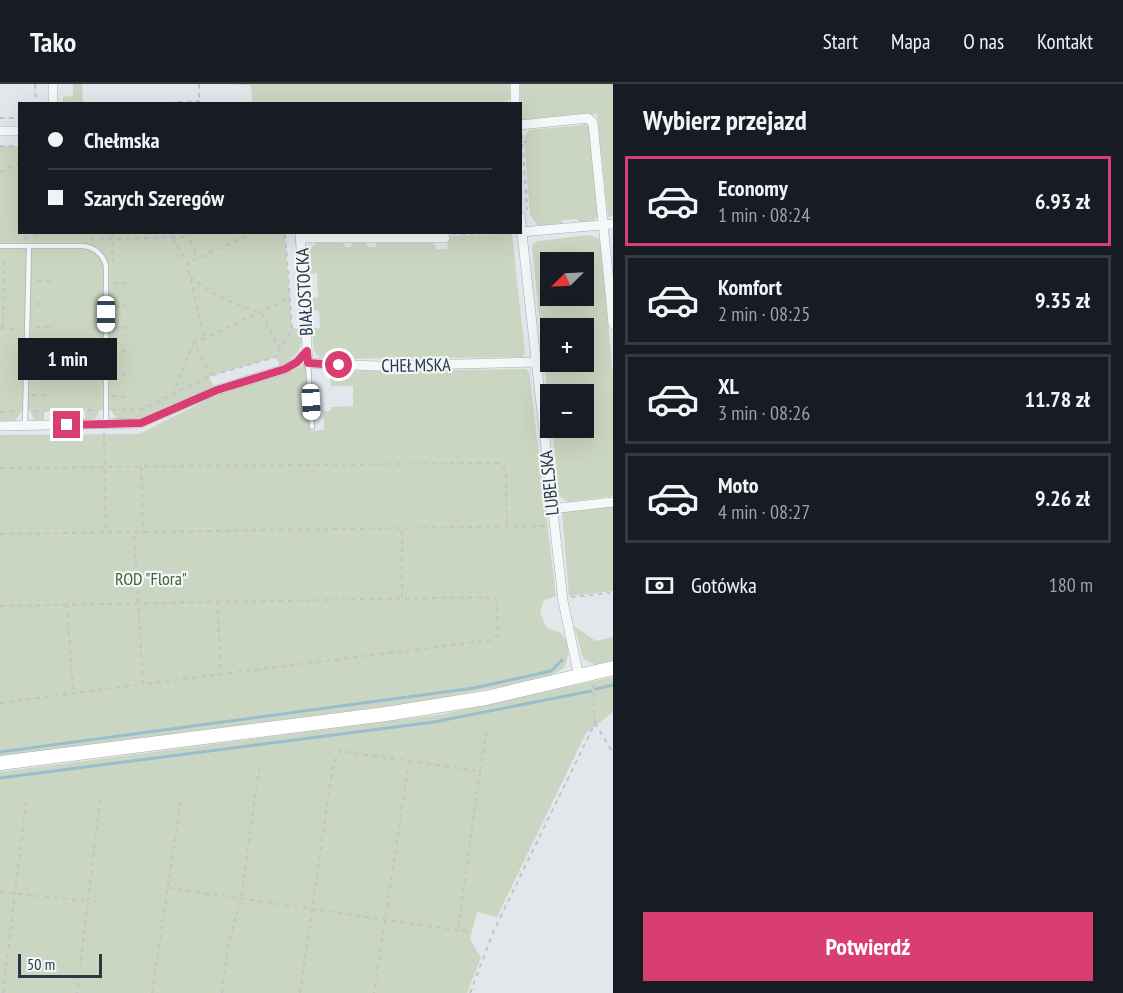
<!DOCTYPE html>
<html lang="pl">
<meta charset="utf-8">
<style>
body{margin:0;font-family:"PT Sans Narrow",sans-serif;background:#20242c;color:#f1f3f6;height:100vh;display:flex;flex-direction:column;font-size:22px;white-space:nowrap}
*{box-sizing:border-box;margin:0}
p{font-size:20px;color:#9ea1a6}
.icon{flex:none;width:33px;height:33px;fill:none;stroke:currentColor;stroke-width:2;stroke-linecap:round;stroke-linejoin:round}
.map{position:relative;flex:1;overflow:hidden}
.details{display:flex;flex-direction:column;background:#171b24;width:510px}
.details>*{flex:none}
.guide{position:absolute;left:18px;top:18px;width:504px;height:132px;border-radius:0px;box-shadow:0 6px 24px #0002;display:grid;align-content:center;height:132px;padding:0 30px;background:#171b24}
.needle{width:39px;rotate:246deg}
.buttons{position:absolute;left:540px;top:168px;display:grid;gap:12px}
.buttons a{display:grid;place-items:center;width:54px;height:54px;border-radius:0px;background:#171b24;box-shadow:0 6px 24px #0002;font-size:30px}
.scale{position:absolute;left:18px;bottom:15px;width:84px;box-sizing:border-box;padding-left:6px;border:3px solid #283845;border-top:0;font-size:16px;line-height:21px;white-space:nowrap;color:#283845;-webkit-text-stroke:4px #f2f6f8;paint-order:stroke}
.end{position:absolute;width:27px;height:27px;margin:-14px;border:8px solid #d93e72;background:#fff;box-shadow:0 0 0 3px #fff}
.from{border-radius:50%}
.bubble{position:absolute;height:42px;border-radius:0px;background:#171b24;box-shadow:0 6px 24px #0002;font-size:20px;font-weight:600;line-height:42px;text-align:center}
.car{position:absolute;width:18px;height:36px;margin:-18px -9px;border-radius:8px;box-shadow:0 0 4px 2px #0007;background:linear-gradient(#fff 24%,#345 0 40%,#fff 0 76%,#345 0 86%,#fff 0)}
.guide b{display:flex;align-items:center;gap:21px;height:57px;font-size:22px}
.guide b+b{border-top:2px solid #363941}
.guide i{width:15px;height:15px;background:#f1f3f6}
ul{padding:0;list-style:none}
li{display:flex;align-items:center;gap:18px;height:90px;margin:0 12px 9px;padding:0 18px;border:3px solid #363941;border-radius:0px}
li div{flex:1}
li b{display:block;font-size:22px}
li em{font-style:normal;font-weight:600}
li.active{border-color:#d93e72}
li>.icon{width:54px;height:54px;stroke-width:1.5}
h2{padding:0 30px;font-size:27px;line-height:72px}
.pay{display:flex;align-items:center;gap:15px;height:66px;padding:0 30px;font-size:22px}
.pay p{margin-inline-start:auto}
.cta{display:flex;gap:12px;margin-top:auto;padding:12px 30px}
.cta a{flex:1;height:69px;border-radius:0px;background:#d93e72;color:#fff;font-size:24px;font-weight:600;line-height:69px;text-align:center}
header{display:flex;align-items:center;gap:36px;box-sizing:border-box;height:84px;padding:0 30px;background:#171b24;border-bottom:2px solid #363941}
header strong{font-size:28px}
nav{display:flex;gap:33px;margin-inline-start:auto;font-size:21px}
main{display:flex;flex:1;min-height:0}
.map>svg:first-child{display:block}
.green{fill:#cbd6c2;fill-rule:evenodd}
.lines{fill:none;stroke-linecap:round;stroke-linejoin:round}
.stream{stroke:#9abdce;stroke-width:3}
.service-casing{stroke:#a6afb6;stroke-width:6}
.minor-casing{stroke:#a6afb6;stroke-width:10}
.primary-casing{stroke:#a0aeb8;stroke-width:15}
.path{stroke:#c0c5ca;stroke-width:2;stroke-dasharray:4.5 4.5;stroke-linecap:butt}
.service{stroke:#f5f7f9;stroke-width:4.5}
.minor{stroke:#f5f7f9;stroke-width:9}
.primary{stroke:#fff;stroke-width:14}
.route{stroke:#d93e72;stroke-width:8}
.labels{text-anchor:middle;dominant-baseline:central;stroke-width:4.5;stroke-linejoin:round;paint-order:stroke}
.street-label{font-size:18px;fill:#283845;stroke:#f2f6f8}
.park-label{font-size:18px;fill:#456234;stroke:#f2f6f8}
</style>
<header>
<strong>Tako</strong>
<nav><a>Start</a><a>Mapa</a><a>O nas</a><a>Kontakt</a></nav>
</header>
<main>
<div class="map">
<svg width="613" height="909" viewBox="0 0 613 909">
<rect width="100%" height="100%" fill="#e2e7eb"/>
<path class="green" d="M73 0H82L83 19H63V13L73 12Z
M227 0H510V15L504 18 252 20 251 1Z
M520 0H613V132L608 133 597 30 521 38Z
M584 38 591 44 599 131 592 138 578 139 577 135 562 136V140L538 142 530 131 524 54 529 46 583 41Z
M0 62H19L20 148 285 149 292 244 303 245C303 264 297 273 280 283L276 273 213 291 209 294 214 303 142 336H117L111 326H100L96 334 85 336V326L44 327V337L34 336 30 327H22L15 337 0 338Z
M512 150 525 269 522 273 337 275V277C310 274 314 269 312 244H320L319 227 310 225V214L318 213 317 189 307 190C306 176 305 167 317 159H343L346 163H351L353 158 366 159 368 163H375L377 158 434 159 436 165H448L447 152Z
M590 151 600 155 613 291V412L568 418 559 412 552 344H584V310H550V334L532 162 537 157ZM550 178H584V212H550ZM550 244H584V278H550Z
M306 280 311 347 324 346V327H331V323L353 322V302H331L329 287 526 285 529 289 556 512 544 516 540 527 546 543C550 546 556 546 560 549 571 556 569 575 564 584L548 593 420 618 0 672V351L139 350 216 311 292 287Z
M613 421V507L569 512 562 427Z
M574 542 596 557 613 553V579L595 581 583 574Z
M613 593V628L586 649 497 833 477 828 470 855 481 874 467 909H0V688L444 630Z"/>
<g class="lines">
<path class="stream" d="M596 605 613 601
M0 668 474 604 551 587 562 576
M0 694 434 638 591 607"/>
<g class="service-casing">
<path id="service" d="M0 162H84C96 164 103 170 106 182V339
M308 279 312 343
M25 341 29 162"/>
</g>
<g class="minor-casing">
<path id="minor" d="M53 20V0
M515 20V0
M520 41 588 34 593 39 613 240
M0 47H20
M520 132 563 517 579 593
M300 148 308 279 377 282 536 278
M521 148 613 140
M301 154H445
M0 342 141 339 217 306 285 285 297 278 307 267
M551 425 613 418"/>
</g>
<g class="primary-casing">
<path id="primary" d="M0 679 386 630 486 614 613 584"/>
</g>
<path class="path" d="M35 0 36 20
M199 0V17
M151 20 199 17 200 20
M0 34H20
M522 51 527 126
M522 58 529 57
M0 62H20
M0 88 20 79
M525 108 533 107
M35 148 36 155
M112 148 113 178
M187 148 198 174
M452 150 513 149
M173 154 187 179
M90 155 189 153
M24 156 30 148
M190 193 218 212 256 228
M37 197H50
M113 199H132
M36 220H49
M113 222 131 221
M262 229 280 266
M36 243H50
M0 244 19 245
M3 244 4 176
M113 244H131
M204 252 187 179 255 148
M35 265H46
M112 267H127
M32 288 46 289
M112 291 127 290
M213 291 204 280 194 259 290 214
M32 311H45
M172 311 194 259
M112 312 126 313
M112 326 142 325 213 291 276 273 292 245 285 148
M34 327 97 326
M0 328 19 327
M104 349 106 449
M141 383 143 448
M0 384 498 379 506 386 507 443
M402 446V515
M0 450 545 442
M571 513 610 509
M217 517 221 589
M67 520 73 609
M0 522 485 513 496 516 498 551 491 556 143 600
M0 619 143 600 134 448
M595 639 613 669
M409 677 480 687 458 845
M480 687 487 644
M100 715 88 817 102 818
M169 804 470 848
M0 808 88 817 77 909
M3 909 26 718
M152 909 181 715
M222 909 228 860 241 816 259 684
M300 909 333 680 340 667 409 677 374 909
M470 909 494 846 595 639 593 601"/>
<use href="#service" class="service"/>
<use href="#minor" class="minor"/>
<use href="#primary" class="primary"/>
</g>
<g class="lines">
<path class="route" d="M67 341 141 339 217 306 285 285 297 278 307 267 308 279 339 281"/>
</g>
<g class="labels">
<g class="street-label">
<text transform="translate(304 208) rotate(-93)">BIAŁOSTOCKA</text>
<text transform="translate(416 281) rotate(-1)">CHEŁMSKA</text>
<text transform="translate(549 399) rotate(-96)">LUBELSKA</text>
</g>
<g class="park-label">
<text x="151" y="494">ROD "Flora"</text>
</g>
</g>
</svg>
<div class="buttons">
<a><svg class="needle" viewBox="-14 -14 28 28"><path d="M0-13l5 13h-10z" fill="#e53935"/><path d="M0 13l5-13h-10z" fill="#9ea1a6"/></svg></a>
<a>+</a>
<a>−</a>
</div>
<div class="scale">50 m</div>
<i class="end from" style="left:339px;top:281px"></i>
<i class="end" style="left:67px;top:341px"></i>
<div class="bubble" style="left:18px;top:254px;width:99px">1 min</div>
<i class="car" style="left:106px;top:230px;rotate:180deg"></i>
<i class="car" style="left:311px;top:318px;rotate:177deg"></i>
<div class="guide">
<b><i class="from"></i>Chełmska</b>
<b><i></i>Szarych Szeregów</b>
</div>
</div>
<section class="details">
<h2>Wybierz przejazd</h2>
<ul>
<li class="active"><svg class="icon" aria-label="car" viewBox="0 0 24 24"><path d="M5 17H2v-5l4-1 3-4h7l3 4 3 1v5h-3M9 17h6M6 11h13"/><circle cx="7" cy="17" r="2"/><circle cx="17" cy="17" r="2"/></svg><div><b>Economy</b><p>1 min · 08:24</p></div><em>6.93 zł</em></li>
<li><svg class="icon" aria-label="car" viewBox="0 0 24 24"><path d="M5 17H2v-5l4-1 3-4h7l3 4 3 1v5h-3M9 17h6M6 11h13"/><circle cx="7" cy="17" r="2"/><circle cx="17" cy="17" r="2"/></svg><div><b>Komfort</b><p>2 min · 08:25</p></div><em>9.35 zł</em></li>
<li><svg class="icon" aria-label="car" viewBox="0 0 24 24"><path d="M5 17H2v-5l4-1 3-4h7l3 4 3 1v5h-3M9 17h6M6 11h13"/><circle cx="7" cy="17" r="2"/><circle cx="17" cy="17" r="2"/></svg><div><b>XL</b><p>3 min · 08:26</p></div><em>11.78 zł</em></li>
<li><svg class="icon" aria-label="car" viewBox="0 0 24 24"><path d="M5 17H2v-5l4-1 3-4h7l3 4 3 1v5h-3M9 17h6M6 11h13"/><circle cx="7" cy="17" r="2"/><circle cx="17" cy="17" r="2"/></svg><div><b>Moto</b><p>4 min · 08:27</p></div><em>9.26 zł</em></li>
</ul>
<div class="pay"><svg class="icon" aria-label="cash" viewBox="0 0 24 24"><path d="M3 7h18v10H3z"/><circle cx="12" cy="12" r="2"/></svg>Gotówka<p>180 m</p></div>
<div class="cta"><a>Potwierdź</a></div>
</section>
</main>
